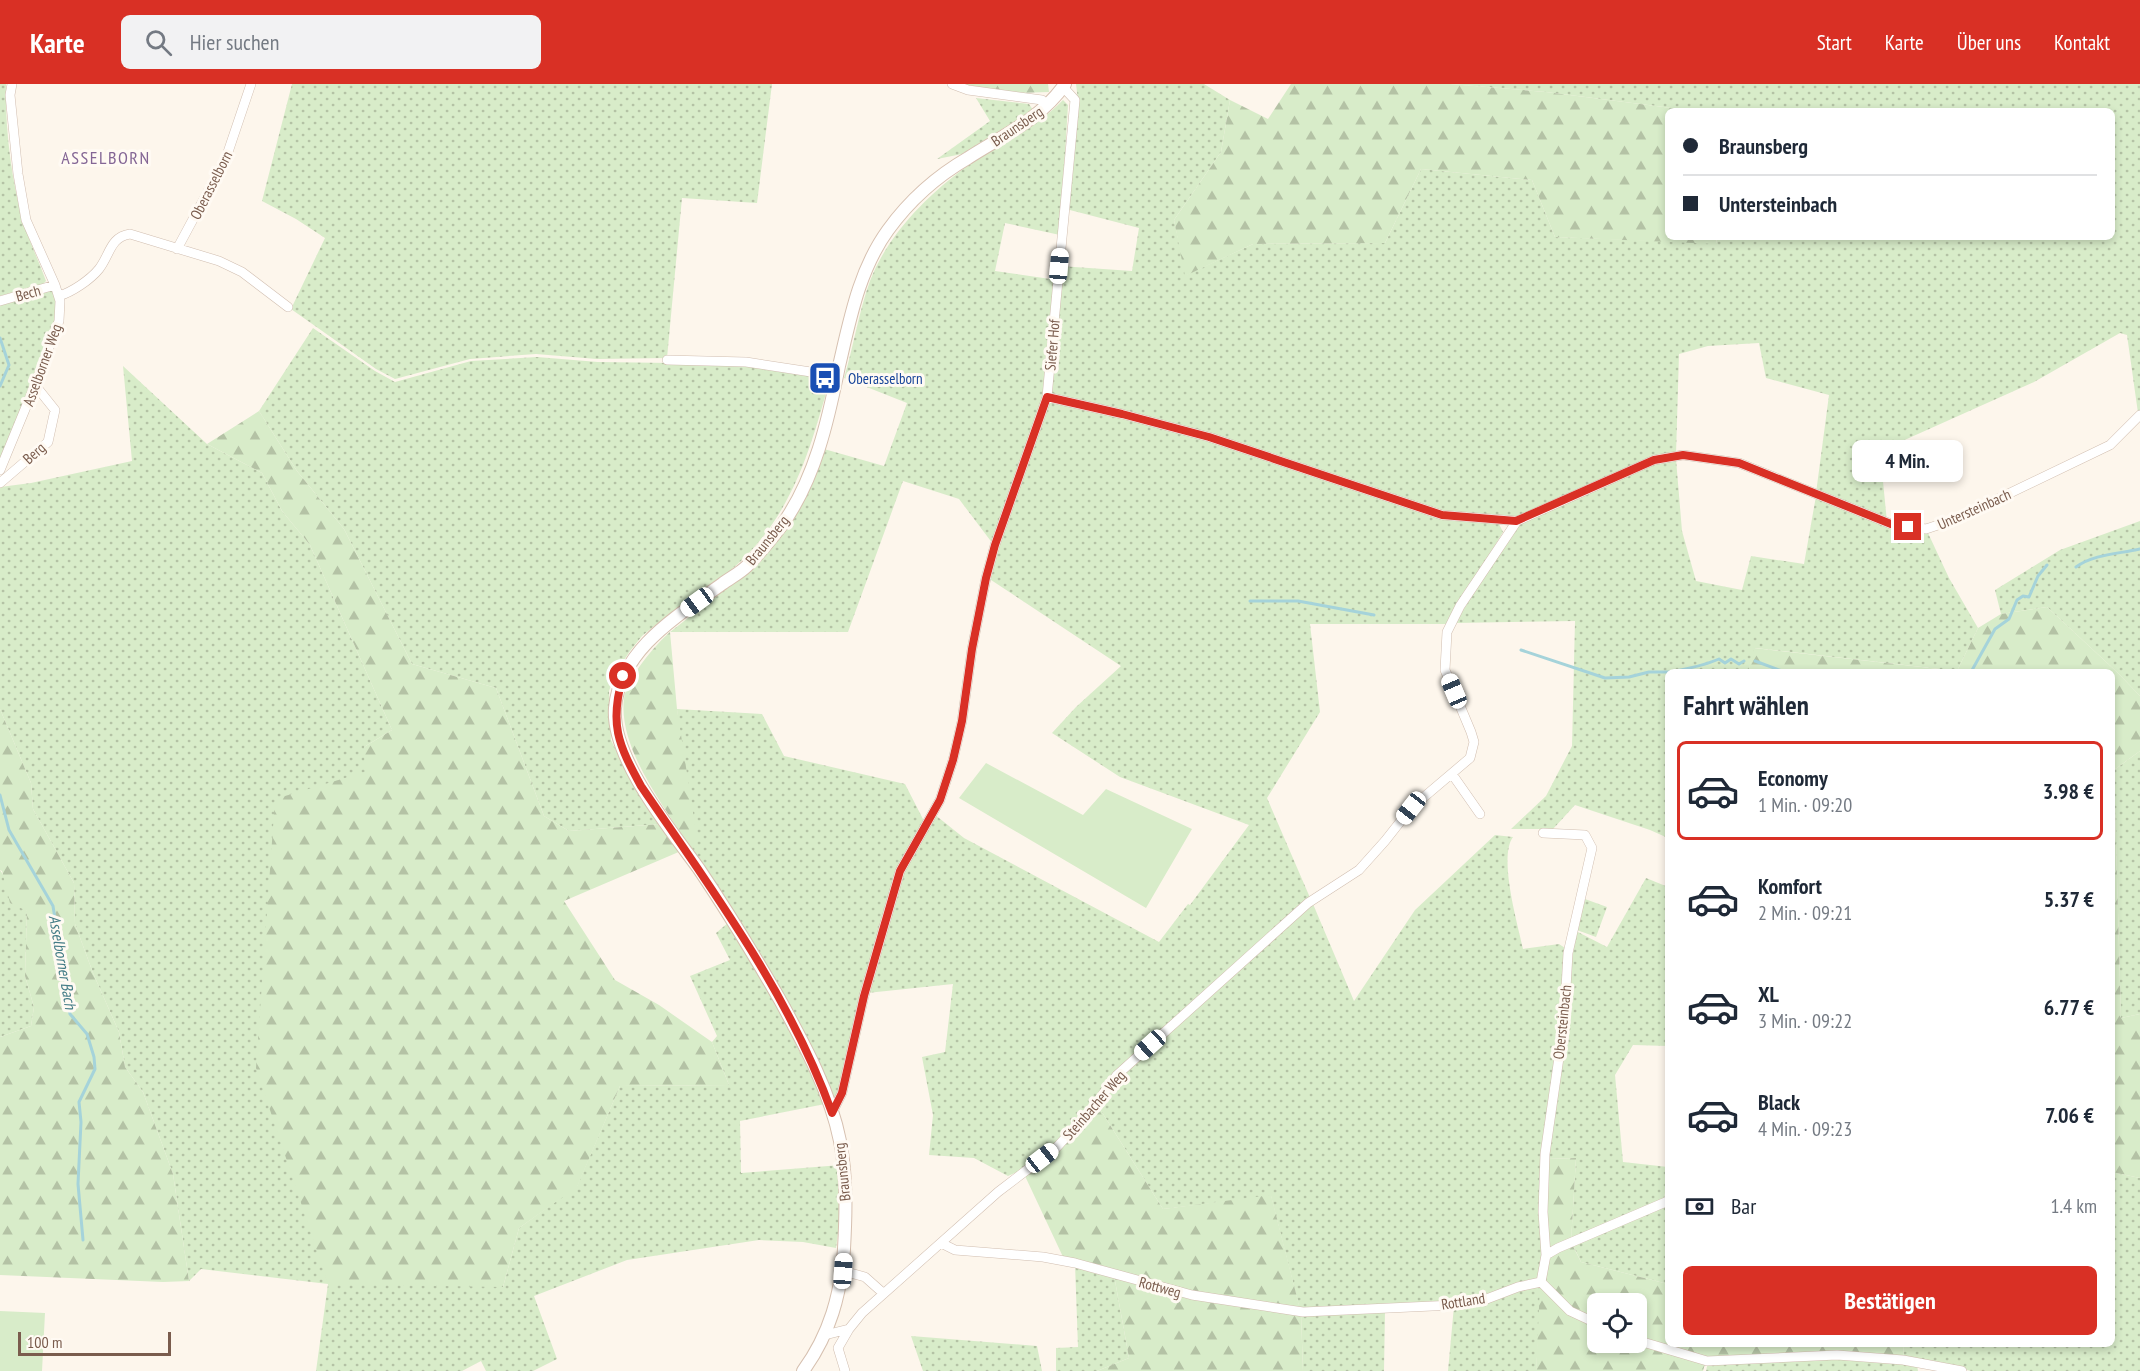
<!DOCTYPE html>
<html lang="de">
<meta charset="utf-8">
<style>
body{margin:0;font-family:"PT Sans Narrow",sans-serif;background:#f2f2f3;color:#1f2937;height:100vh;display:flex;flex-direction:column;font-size:22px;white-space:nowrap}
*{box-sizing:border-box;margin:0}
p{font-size:20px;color:#747a83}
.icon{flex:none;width:33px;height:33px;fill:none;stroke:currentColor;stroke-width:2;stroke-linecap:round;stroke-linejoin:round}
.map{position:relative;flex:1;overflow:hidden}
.side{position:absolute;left:1665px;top:585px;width:450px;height:678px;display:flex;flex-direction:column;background:#fff;border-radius:9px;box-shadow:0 3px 9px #0003}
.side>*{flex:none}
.top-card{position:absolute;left:1665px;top:24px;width:450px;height:132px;border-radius:9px;box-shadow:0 3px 9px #0003;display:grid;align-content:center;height:132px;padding:0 18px;background:#fff}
.buttons{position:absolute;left:1587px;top:1209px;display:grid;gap:12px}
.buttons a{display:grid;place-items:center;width:60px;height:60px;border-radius:9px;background:#fff;box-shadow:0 3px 9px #0003;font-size:30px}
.scale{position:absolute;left:18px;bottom:15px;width:153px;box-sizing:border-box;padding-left:6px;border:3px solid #7a5c4d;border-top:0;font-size:16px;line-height:21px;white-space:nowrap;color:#7a5c4d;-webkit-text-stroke:4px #fffaf3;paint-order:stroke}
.end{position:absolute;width:27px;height:27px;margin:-14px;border:8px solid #d93025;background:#fff;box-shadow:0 0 0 3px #fff}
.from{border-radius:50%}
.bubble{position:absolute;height:42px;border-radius:9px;background:#fff;box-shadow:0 3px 9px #0003;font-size:20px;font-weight:700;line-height:42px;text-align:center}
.car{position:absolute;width:18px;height:36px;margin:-18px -9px;border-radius:8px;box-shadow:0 0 4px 2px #0007;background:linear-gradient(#fff 24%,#345 0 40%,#fff 0 76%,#345 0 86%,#fff 0)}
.top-card b{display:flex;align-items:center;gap:21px;height:57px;font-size:22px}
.top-card b+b{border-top:2px solid #e0e1e3}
.top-card i{width:15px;height:15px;background:#1f2937}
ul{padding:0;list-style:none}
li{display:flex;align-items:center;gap:18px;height:99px;margin:0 12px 9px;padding:0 6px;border:3px solid transparent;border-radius:9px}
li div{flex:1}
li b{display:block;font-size:22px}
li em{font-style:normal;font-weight:700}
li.current{border-color:#d93025}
li>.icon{width:54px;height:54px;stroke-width:1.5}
h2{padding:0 18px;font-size:27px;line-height:72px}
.pay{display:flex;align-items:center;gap:15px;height:66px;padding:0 18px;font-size:22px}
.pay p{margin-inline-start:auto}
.action{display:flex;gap:12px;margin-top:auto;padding:12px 18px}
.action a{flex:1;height:69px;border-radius:9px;background:#d93025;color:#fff;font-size:24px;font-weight:700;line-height:69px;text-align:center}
header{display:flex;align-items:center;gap:36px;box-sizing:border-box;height:84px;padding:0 30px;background:#d93025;color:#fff}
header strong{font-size:28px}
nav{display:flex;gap:33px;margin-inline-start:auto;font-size:21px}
.search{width:420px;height:54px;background:#f2f2f3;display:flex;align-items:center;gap:15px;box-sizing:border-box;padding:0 21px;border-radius:9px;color:#747a83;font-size:22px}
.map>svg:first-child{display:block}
.grass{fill:url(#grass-dots)}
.forest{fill:url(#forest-firs);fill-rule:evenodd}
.pitch{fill:#d8ecc9}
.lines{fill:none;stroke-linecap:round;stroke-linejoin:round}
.stream{stroke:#a5d3da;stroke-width:3}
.minor-casing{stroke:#d1beb0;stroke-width:10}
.secondary-casing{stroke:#d6c0b0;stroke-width:14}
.minor{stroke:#fff;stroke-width:9}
.secondary{stroke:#fff;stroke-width:12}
.route{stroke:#d93025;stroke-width:8}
.labels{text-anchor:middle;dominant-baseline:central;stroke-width:6;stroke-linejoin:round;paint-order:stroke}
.street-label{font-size:15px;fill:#7a5c4d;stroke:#fffaf3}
.transit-label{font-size:15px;fill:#164399;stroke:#fffaf3;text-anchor:start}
.water-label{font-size:16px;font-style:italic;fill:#437c86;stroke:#fffaf3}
.quarter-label{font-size:18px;letter-spacing:1.5px;fill:#846695;stroke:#fffaf3}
</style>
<header>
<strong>Karte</strong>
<div class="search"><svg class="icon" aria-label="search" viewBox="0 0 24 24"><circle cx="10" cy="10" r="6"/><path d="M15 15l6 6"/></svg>Hier suchen</div>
<nav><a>Start</a><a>Karte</a><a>Über uns</a><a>Kontakt</a></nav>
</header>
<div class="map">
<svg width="2140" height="1287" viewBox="0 0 2140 1287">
<defs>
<pattern id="grass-dots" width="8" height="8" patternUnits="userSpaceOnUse" patternTransform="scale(1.5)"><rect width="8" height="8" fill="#d8ecc9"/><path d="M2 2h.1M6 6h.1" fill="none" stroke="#b4c2a5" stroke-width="1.8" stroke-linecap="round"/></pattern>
<pattern id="forest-firs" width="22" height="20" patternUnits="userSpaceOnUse" patternTransform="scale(1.5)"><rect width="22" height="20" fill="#d8ecc9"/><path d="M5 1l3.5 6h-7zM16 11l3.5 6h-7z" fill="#b4c2a5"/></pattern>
</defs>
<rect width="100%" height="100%" fill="#fdf6ec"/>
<path class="grass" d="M0 0H6C5 45 11 93 23 137 29 157 39 177 46 197L43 200 0 212Z
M292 0H772L757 119 682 114 667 274 597 275 536 270 470 275 395 295 376 285 291 225 325 154 296 135 262 117Z
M1076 0H1204L1230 16 1221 68 1174 136 1186 191 1253 160 1385 159 1421 85 1532 96 1555 153 1717 159 1716 153H2112V27H1695L1546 8 1450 0H2140V328L2138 329 2127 251 2120 249 2034 298 1880 367 1887 438 1816 409 1829 311 1766 294 1759 259 1708 262 1679 270 1676 371 1516 434 1442 429 1208 350 1049 311 1060 182 1132 187 1139 144 1066 125 1078 16Z
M976 14 1029 20 1033 26 962 70 937 75 990 37Z
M1063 16 1068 21 1060 151 1005 139 995 187 1057 196 1045 313 993 460 959 415 903 397 848 548H670L750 486 824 365 884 382 907 319 844 294C853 264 859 227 870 197 887 152 927 111 966 83 998 59 1035 45 1063 16Z
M54 206 58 236 0 381V220Z
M313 244 375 287 395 298 471 277 537 273 598 278 746 280 830 295C811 363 794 426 741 477 711 505 673 525 642 552L630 567 616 588 609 607 611 656 628 691 661 740 569 747 544 732 496 604 412 580 344 445 297 387 259 327Z
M123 282 207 360 262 389 282 427 310 461 392 646 364 663 503 1203 519 1144 577 1102 620 1002 729 1001 712 958 717 952 690 892 730 876 716 849 729 838 776 919 825 1020 740 1037 741 1089 841 1081 840 1133 836 1164 803 1158 759 1156 627 1176 534 1212 557 1275 533 1287H486L481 1277 462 1287H316L328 1200 201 1185 189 1197 173 1090 143 1008 125 983 119 948 93 889 75 840 74 799 33 725 31 699 0 625V403L31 399 132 377Z
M1049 317 1209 356 1444 433 1498 438 1503 448 1447 540H1310L1320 628 1267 714 1311 816 1116 990 1075 1042 1030 1082 1008 1092 974 1074 929 1071 933 1031 922 973 945 968 953 900 867 909 902 787 934 730 964 754 1159 858 1188 820 1190 821 1249 741 1120 693 1052 649 1076 623 1121 582 988 494Z
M1676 375 1682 447 1696 497 1742 506 1751 472 1804 480 1816 412 1928 449 1949 494 1978 544 1957 587 1755 564 1748 588H1668V754L1650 746 1575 721 1553 745H1511L1546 712 1572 662 1575 537 1455 539 1518 439 1655 378Z
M2140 437V612L2118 589 2047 523 2001 530 1995 506 2060 466Z
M677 625 762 630 784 672 905 700 925 739 898 786 836 1013 833 1015 764 877 748 850 688 760Z
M2140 667V930L2121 934 2114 686Z
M1495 751 1513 753C1498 773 1518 841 1523 865L1559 860 1565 864 1566 892 1543 1070 1545 1172 1539 1197 1483 1214 1454 1219 1300 1226 1271 1112 1163 1125 1098 1022 1119 993 1313 820 1354 917 1415 826Z
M0 786 27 827 25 892 34 923 31 942 0 953Z
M1646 794 1668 803V962L1633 961 1615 991 1623 1078 1668 1083 1664 1117 1571 1157 1576 1074 1546 1075 1574 846 1607 863Z
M1585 815 1607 823 1596 853 1577 846Z
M2112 1088 2140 1094V1287H1972L1903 1274 1904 1260H2112Z
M1668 1119V1200L1581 1178 1572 1159Z
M1075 1180 1114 1191 1129 1274 1097 1287H1056V1264L1078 1263Z
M1542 1200 1536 1287H1448L1454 1222Z
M1385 1227 1384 1287H1303L1301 1229Z
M911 1252 1037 1262 1042 1287H923Z
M1837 1273 1917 1281 1918 1287H1706L1708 1278Z"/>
<path class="forest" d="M962 0H1048L1049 8 1012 9Z
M1291 0H1450L1546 8 1695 27H1668V153H1716L1717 160 1555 153 1532 96 1421 85 1385 159 1253 160 1185 192 1174 136 1221 68 1230 16 1268 35Z
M259 327 297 387 344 445 412 580 496 604 544 732 569 747 661 740 681 767 564 817 615 896 659 921 712 958 729 1001 620 1002 577 1103 519 1144 503 1203 328 1200 256 984 275 715 365 688 364 663 392 646 310 461 282 427 262 389 207 360Z
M2047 523 2118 589 2140 612V667L2114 686 2121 934 2140 930V1094L2112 1088V588H1748L1754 564 1957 587 1978 544 2001 530Z
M670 548 677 625 697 754 688 760C663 721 618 663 624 615 626 595 655 561 670 548Z
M0 625 31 699 33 725 74 799 75 840 93 889 119 948 125 983 143 1008 173 1090 189 1197 163 1198 0 1191V953L31 942 34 923 25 892 27 827 10 819 2 787 0 786Z
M1098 1022 1163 1125 1271 1111 1301 1229 1303 1287H1097L1129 1274 1114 1191 1064 1175 1025 1092Z
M1576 1074 1571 1158 1581 1178 1668 1200V1260H1904L1903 1274 1706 1276 1703 1287H1536L1546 1075ZM1598 1220H1636V1258H1598Z"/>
<path class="pitch" d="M986 679 1083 731 1106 705 1192 745 1146 824 959 714Z
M0 1227 45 1229 42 1287H0Z"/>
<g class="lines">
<path class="stream" d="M0 254 9 281 0 302
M2076 483C2094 470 2118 470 2140 465
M1250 517H1298L1374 531
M1521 566 1605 594 1629 593 1649 588H1668
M1755 577 1782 587 1798 588
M1669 588C1687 585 1703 582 1719 575L1725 579 1731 575 1739 580 1744 577
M1891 588H1895
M1971 588 1995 545 2009 535 2017 516 2023 512 2029 513 2038 492 2047 481
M0 711 9 746 53 822 70 930 87 950 94 973 95 985 79 1018 81 1038 78 1100 83 1156"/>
<g class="minor-casing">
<path id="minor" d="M952 0 968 6 1042 16 1047 22
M177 165 226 74 251 0
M59 212C72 208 90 196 99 185 110 171 110 153 130 150L219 177 242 188 288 223
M0 217 55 201
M667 276 746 278 837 292
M1047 313 1122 330 1209 353 1442 431 1517 437 1654 376 1683 371 1739 379 1891 440 1926 445 1956 435 2110 361 2140 331
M0 386 35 301 59 237 60 217 55 201 26 136 18 90 10 11 12 0
M0 399 48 358 55 326 35 301
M1452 690 1480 730
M832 1029 842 1009 864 912 900 787 940 716 953 676 962 637 972 565 986 494 995 461 1047 313 1075 16 1063 3
M941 1159 955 1166 1043 1173 1075 1179 1192 1211 1303 1228 1454 1221 1484 1216 1518 1203 1541 1198
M1546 1171 1558 1164 1668 1117
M843 1187 865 1193 883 1209
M1541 1198 1546 1171 1543 1128 1545 1070 1564 939 1568 869 1592 764 1585 751 1543 749
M1541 1198 1570 1227 1598 1240
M825 1251 849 1245
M1636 1256 1707 1277 1837 1271 1903 1276 1962 1287
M845 1287 838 1264 849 1245 862 1229 998 1108 1057 1063 1096 1020 1117 991 1308 819 1359 786 1385 757 1411 724 1470 674 1474 658 1471 648 1445 586 1447 548 1460 522 1517 437"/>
</g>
<g class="secondary-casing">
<path id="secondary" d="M803 1287C830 1250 841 1210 844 1165 846 1129 847 1092 840 1057 830 1007 804 960 780 916 754 871 728 828 699 785 671 746 611 674 615 624 620 565 679 531 722 500 730 494 740 489 747 482 759 470 772 454 782 441 815 395 828 337 839 282 850 235 859 186 888 146 909 117 937 92 968 74 1002 52 1041 35 1065 0"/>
</g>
<use href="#minor" class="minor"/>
<use href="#secondary" class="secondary"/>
</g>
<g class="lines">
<path class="route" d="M623 592C609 640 618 660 641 702 712 806 789 909 832 1029L842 1009 864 912 900 787 940 716 953 676 962 637 972 565 986 494 995 461 1047 313 1122 330 1209 353 1442 431 1516 437 1654 376 1683 371 1739 379 1891 440 1908 443"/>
</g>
<defs>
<g id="bus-square" transform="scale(1.725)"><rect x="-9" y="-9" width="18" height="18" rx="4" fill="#1a4fb4" stroke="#fffaf3"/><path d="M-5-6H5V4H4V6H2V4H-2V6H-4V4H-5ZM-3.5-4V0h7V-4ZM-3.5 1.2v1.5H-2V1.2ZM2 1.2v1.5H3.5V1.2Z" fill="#fff"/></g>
</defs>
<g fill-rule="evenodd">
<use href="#bus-square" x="825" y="294"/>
</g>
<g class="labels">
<g class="street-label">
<text transform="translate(1017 42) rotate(-34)">Braunsberg</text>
<text transform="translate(211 101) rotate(-63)">Oberasselborn</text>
<text transform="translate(28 209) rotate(-16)">Bech</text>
<text transform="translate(1052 261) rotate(-85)">Siefer Hof</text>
<text transform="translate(42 281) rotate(-70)">Asselborner Weg</text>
<text transform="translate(34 369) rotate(-42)">Berg</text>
<text transform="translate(1974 425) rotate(-24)">Untersteinbach</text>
<text transform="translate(767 456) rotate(-51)">Braunsberg</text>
<text transform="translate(1562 938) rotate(-84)">Obersteinbach</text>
<text transform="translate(1094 1021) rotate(-49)">Steinbacher Weg</text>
<text transform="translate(842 1088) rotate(-96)">Braunsberg</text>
<text transform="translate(1160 1203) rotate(15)">Rottweg</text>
<text transform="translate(1463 1217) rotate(-9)">Rottland</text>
</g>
<g class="transit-label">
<text x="848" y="294">Oberasselborn</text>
</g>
<g class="water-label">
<text transform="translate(63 878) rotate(80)">Asselborner Bach</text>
</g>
<g class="quarter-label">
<text x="106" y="73">ASSELBORN</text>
</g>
</g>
</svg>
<div class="buttons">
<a><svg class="icon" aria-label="locate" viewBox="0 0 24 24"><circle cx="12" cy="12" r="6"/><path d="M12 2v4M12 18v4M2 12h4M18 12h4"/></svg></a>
</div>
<div class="scale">100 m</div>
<i class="end from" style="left:623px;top:592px"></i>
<i class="end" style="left:1908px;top:443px"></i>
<div class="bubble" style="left:1852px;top:356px;width:111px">4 Min.</div>
<i class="car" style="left:1059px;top:182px;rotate:5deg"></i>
<i class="car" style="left:697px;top:518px;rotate:234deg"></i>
<i class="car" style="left:1454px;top:607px;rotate:337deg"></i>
<i class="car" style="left:1411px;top:724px;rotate:218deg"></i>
<i class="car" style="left:1150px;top:961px;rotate:228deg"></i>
<i class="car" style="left:1042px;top:1074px;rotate:52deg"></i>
<i class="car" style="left:843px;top:1187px;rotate:4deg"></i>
<div class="top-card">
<b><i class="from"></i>Braunsberg</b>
<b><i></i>Untersteinbach</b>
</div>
<section class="side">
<h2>Fahrt wählen</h2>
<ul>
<li class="current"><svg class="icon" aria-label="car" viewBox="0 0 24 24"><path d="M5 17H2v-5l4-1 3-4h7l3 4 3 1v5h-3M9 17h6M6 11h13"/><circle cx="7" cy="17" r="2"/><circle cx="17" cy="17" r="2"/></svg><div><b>Economy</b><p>1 Min. · 09:20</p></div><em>3.98 €</em></li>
<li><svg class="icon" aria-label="car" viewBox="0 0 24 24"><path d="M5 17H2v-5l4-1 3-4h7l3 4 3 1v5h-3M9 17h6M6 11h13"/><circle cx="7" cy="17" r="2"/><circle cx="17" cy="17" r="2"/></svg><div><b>Komfort</b><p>2 Min. · 09:21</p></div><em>5.37 €</em></li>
<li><svg class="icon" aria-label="car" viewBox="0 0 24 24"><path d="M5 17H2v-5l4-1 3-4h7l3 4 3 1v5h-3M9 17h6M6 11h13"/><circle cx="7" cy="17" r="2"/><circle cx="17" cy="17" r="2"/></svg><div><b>XL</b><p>3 Min. · 09:22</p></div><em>6.77 €</em></li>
<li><svg class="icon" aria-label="car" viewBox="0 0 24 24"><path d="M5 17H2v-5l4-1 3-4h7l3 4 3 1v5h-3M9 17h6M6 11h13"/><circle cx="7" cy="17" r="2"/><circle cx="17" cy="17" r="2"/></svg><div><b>Black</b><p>4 Min. · 09:23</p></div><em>7.06 €</em></li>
</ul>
<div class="pay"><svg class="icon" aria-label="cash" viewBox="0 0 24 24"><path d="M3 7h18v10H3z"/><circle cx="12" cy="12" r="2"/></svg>Bar<p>1.4 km</p></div>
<div class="action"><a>Bestätigen</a></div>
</section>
</div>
